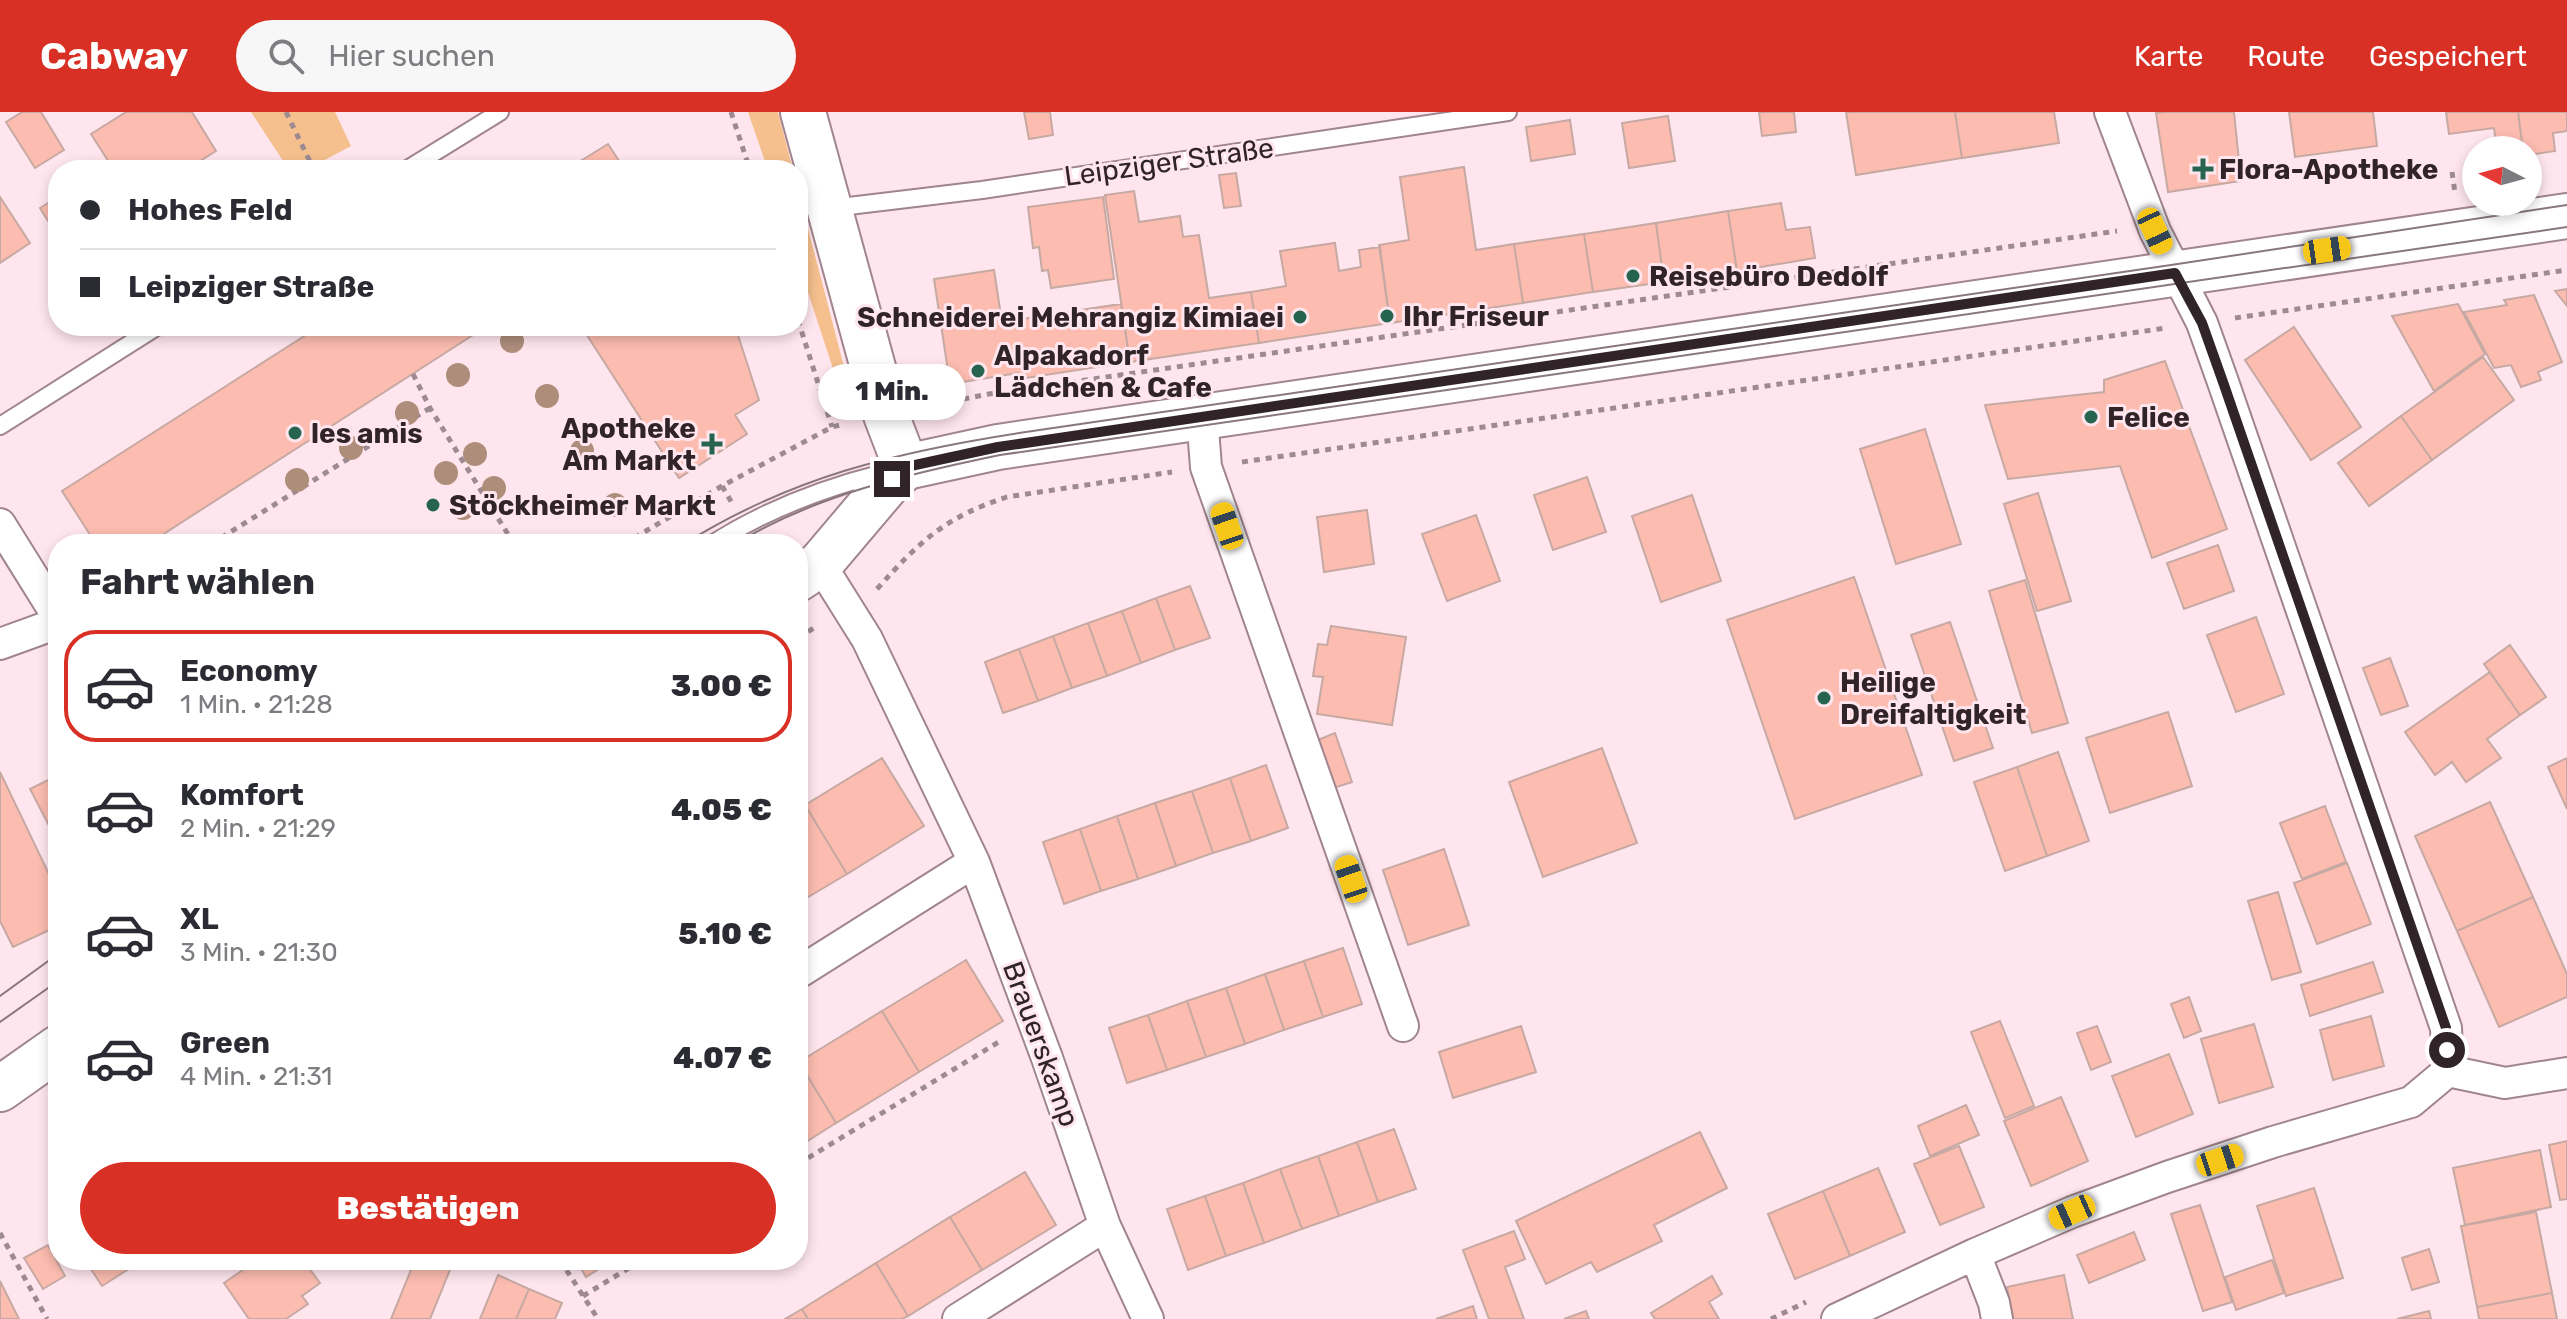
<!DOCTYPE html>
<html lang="de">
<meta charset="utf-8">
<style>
body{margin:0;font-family:Rubik,sans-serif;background:#f7f7f7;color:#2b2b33;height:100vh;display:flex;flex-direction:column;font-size:30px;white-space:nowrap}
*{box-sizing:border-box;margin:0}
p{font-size:26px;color:#7c7c81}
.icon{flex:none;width:44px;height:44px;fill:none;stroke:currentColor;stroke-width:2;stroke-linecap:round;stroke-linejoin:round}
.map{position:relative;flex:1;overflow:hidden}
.details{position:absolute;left:48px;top:422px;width:760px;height:736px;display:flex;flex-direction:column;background:#fff;border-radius:32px;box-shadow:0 4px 12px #0003}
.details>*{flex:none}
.top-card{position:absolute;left:48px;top:48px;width:760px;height:176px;border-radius:32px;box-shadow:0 4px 12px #0003;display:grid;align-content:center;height:176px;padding:0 32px;background:#fff}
.needle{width:52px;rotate:276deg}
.fabs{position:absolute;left:2462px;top:24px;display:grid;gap:16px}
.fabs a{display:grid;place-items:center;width:80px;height:80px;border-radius:50%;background:#fff;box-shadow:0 4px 12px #0003;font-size:40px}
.end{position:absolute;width:36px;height:36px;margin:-18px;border:10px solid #302428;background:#fff;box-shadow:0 0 0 4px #fff}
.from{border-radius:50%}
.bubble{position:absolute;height:56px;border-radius:28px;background:#fff;box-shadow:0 4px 12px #0003;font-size:26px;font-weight:800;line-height:56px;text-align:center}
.car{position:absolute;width:24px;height:48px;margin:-24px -12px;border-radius:10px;box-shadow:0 0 6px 2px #0007;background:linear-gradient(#f5c518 24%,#345 0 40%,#f5c518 0 76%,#345 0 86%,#f5c518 0)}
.top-card b{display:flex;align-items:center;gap:28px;height:76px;font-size:30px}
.top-card b+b{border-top:2px solid #e1e1e2}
.top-card i{width:20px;height:20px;background:#2b2b33}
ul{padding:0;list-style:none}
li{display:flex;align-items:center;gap:24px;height:112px;margin:0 16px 12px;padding:0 16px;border:4px solid transparent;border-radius:32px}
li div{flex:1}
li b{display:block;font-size:30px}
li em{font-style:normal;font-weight:800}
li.on{border-color:#d93025}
li>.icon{width:72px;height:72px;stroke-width:1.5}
h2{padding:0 32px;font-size:36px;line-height:96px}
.button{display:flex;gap:16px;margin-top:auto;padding:16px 32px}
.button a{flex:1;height:92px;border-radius:48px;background:#d93025;color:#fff;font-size:32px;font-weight:800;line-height:92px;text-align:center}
header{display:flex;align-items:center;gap:48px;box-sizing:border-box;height:112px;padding:0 40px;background:#d93025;color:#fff}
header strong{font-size:38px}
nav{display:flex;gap:44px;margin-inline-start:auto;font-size:28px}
.search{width:560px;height:72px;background:#f7f7f7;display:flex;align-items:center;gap:20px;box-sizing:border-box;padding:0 28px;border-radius:44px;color:#7c7c81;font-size:30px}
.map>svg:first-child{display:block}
.green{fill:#f5c08e}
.building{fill:#fcbcb0;stroke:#c7a9a3;stroke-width:2}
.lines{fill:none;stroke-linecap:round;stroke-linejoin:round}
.lane-casing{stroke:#a1858e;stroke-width:20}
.street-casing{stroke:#a1858e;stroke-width:34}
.secondary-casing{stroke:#a1858e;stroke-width:48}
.path{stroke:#9e8b91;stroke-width:5;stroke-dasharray:6 6;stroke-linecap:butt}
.lane{stroke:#fff;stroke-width:16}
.street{stroke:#fff;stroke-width:30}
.secondary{stroke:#fff;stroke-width:44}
.tram{stroke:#89777d;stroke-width:2}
.tree{fill:#ae8d7b}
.route{stroke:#302428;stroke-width:10}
.poi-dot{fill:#266450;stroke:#ffe6ee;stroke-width:3}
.labels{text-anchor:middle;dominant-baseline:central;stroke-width:6;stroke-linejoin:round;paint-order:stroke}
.street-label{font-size:28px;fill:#302428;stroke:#ffe6ee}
.poi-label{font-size:28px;font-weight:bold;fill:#302428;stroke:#ffe6ee;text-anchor:start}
</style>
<header>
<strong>Cabway</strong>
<div class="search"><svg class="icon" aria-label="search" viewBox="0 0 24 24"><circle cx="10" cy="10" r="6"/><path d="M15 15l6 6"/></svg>Hier suchen</div>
<nav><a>Karte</a><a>Route</a><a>Gespeichert</a></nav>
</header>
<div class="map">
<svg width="2567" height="1207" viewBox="0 0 2567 1207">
<rect width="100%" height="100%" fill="#ffe6ee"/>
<path class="green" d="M251 0H335L351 34 306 58H289Z
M748 0H778L793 58H768Z
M798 78 849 274 839 275 798 150Z"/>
<path class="building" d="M22 0H41L64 38 35 56 6 10Z
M126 0H192L216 39 186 58H114L91 22Z
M1024 0H1050L1053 23 1029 27Z
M1759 0H1794L1796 20 1762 24Z
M1846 0H1955L1962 46 1856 63Z
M1955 0H2054L2059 31 1962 46Z
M2166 0H2234L2241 69 2168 80 2156 1Z
M2289 0H2373L2377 34 2295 45Z
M2446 0H2518L2523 38H2497L2494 16 2449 22Z
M2518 0H2567V19L2553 21 2555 39 2528 43V38H2523Z
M1668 4 1675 49 1629 56 1622 11Z
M1570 8 1575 42 1531 49 1526 15Z
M608 32 625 58H566Z
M1464 55 1476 138 1514 132 1523 191 1390 211 1379 133 1409 128 1400 65Z
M1236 61 1241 94 1224 96 1219 63Z
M1134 79 1139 110 1180 104 1183 125 1199 123 1209 186 1251 180 1259 231 1130 250 1105 83Z
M0 85 30 131 0 151Z
M58 85V125L40 96Z
M1103 85 1114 167 1051 176 1048 158 1042 159 1039 135 1033 136 1028 95Z
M1781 91 1786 118 1810 115 1815 146 1737 159 1728 99Z
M1728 99 1737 159 1664 170 1656 111Z
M1656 111 1664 170 1593 180 1584 122Z
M1584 122 1593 180 1523 191 1514 132Z
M1335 131 1339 159 1361 155 1359 138 1380 135 1390 211 1259 231 1251 180 1286 174 1280 139Z
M994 158 1002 210 1121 192 1130 250 1020 267 1018 261 950 272 934 167Z
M2567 177V194L2555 179Z
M2534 183 2562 250 2538 260 2541 268 2521 275 2511 253 2494 256 2464 200 2507 193 2504 188Z
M2458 192 2485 242 2434 279 2392 204Z
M320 214H487L148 432H96L62 379Z
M581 214H735L759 288 735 303 747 322 679 366Z
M2294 215 2361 315 2311 348 2245 248Z
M2483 245 2514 288 2432 348 2401 304Z
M2165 249 2227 417 2152 446 2120 354 2008 367 1985 293 2104 280V268Z
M2401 304 2432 348 2369 394 2338 351Z
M1925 317 1961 432 1896 452 1860 337Z
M1587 365 1606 420 1553 438 1534 383Z
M2038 381 2071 489 2037 499 2004 392Z
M1692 383 1721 469 1661 490 1632 404Z
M1367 398 1374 452 1324 460 1317 405Z
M1476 403 1500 469 1447 489 1422 422Z
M254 423 259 432H241Z
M2218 433 2234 479 2184 497 2167 451Z
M1854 465 1922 663 1795 707 1727 508Z
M2025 468 2068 611 2032 621 1989 479Z
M1190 474 1210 526 1175 538 1156 486Z
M1156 486 1175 538 1141 551 1122 499Z
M1122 499 1141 551 1107 564 1088 511Z
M2256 505 2284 582 2236 600 2207 523Z
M1950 510 1993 636 1954 649 1911 523Z
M1088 511 1107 564 1072 576 1053 524Z
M1331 514 1406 525 1392 613 1317 602 1323 565 1313 564 1318 532 1327 533Z
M1053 524 1072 576 1038 589 1019 537Z
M2510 533 2546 585 2520 603 2484 552Z
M1019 537 1038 589 1003 601 985 550Z
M2390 546 2408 594 2381 603 2363 556Z
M2490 560 2520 603 2487 627 2501 646 2466 670 2452 650 2435 663 2405 620Z
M2168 600 2192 674 2110 701 2086 626Z
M1335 621 1352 670 1330 677 1315 629Z
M1602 636 1637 731 1543 765 1509 670Z
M2058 640 2089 729 2047 744 2017 655Z
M882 646 924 714 847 762 805 693Z
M2567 646V697L2548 655Z
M1266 653 1288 716 1251 729 1230 666Z
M2017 655 2047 744 2005 759 1974 670Z
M0 660 58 781V814L13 835 0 809Z
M58 663V731L30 677Z
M1230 666 1251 729 1213 741 1192 679Z
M1192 679 1213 741 1176 754 1155 691Z
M2490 690 2533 785 2457 819 2415 724Z
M1155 691 1176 754 1138 767 1117 704Z
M805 693 847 762 798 791V698Z
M2325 694 2346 750 2302 767 2280 711Z
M1117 704 1138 767 1101 779 1080 717Z
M1080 717 1101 779 1064 792 1043 730Z
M1444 737 1469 813 1408 833 1383 758Z
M2347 751 2371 812 2317 832 2294 771Z
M2278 780 2301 860 2272 868 2248 789Z
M2533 785 2567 862V885L2499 915 2457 819Z
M1343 836 1362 892 1323 905 1304 849Z
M966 848 1003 909 919 960 882 899Z
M1304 849 1323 905 1284 918 1265 862Z
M2373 850 2383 880 2310 904 2301 873Z
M1265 862 1284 918 1245 932 1226 876Z
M1226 876 1245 932 1206 945 1187 889Z
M2189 885 2201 919 2184 926 2171 892Z
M1187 889 1206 945 1167 958 1148 903Z
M882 899 919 960 836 1011 799 950Z
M1148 903 1167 958 1127 971 1109 916Z
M2371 904 2384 954 2333 968 2320 918Z
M2000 909 2034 994 2005 1006 1971 920Z
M2254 912 2273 975 2219 991 2201 927Z
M1521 914 1536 960 1453 986 1439 940Z
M2097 914 2111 950 2091 958 2077 921Z
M2169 942 2193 1002 2136 1025 2112 964Z
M799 950 836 1011 798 1035V951Z
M2061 985 2088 1049 2031 1074 2004 1009Z
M1966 993 1979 1023 1930 1044 1918 1014Z
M1394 1017 1416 1077 1378 1090 1357 1030Z
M1700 1020 1727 1076 1654 1113 1662 1129 1597 1160 1591 1150 1546 1172 1516 1109Z
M2567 1029V1087L2560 1088 2549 1033Z
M1357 1030 1378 1090 1339 1104 1318 1044Z
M1959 1034 1984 1095 1940 1113 1914 1052Z
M2540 1038 2551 1095 2465 1113 2453 1056Z
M1318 1044 1339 1104 1302 1117 1280 1057Z
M1878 1056 1905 1120 1850 1144 1823 1079Z
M1280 1057 1302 1117 1264 1131 1243 1071Z
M1025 1060 1056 1113 982 1158 950 1105Z
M1243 1071 1264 1131 1226 1144 1205 1084Z
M2314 1076 2343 1166 2286 1184 2257 1094Z
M1823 1079 1850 1144 1795 1167 1768 1102Z
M1205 1084 1226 1144 1188 1158 1167 1097Z
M2200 1093 2232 1190 2203 1199 2171 1102Z
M2536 1100 2552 1181 2477 1195 2461 1114Z
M950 1105 982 1158 908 1204 876 1151Z
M1514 1119 1525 1147 1505 1155 1524 1207H1489L1463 1138Z
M2134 1120 2145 1148 2089 1171 2077 1143Z
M48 1133 65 1164 43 1177 24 1146Z
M2429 1137 2439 1170 2412 1178 2402 1146Z
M85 1148H143L102 1174Z
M257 1148H303L320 1171 302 1184 308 1192 286 1207H249L224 1171Z
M415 1148H454L430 1207H391Z
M576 1148H613L586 1165Z
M2272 1148 2284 1181 2236 1198 2225 1165Z
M876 1151 908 1204 902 1207H808L802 1197Z
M498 1163 529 1177 516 1207H480Z
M2064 1163 2073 1207H2013L2007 1175Z
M1712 1164 1722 1182 1709 1190 1719 1207H1655L1651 1201Z
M0 1169 19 1207H0Z
M529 1177 562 1191 555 1207H516Z
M2552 1181 2557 1207H2479L2477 1195Z
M1473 1194 1477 1207H1436Z
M802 1197 808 1207H785Z
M1586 1199 1589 1207H1564Z
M2429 1199 2431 1207H2397Z"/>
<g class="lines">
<g class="lane-casing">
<path id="lane" d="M406 58 500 0
M832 96 982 78 1508 0
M0 314 158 214
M712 432C764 399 823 376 883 361"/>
</g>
<g class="street-casing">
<path id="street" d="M2110 0 2155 119 2202 211 2223 270 2446 916 2448 959
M1202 304 1206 355 1403 914
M0 412 58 505
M820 452 867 527 974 750 1047 946 1105 1114 1148 1207
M0 532 58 511
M798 861 974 750
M2448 959 2505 971 2567 961
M1975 1142 1994 1191 1997 1207
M958 1207 1105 1114
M1837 1207 1975 1142 2072 1100 2167 1065 2273 1030 2411 990 2448 959"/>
</g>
<g class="secondary-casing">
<path id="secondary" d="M803 0 886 303 906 355
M798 467 820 452 892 367 906 355 998 335 2567 104
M0 977 58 936"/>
</g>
<path class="path" d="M286 0 314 58
M731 0 750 58
M2452 60 2455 81
M2235 206 2567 158
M798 208 832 315
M413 262 430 296 514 432
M922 268 948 289
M928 294 989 282 2117 119
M1242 350 2166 216
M722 374 732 391
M211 432 430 296
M624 432 722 374 832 315 844 312
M877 477C919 430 945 405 1007 385L1172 360
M798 526 817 514
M798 1052 1002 928
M0 1121 47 1207
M560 1148 598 1207
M583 1184 642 1148
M1771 1207 1806 1190"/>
<use href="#lane" class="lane"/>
<use href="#street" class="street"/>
<use href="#secondary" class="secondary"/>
<path class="tram" d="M684 432C791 365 896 340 1019 321L2171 153 2567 93
M735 432C816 383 908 362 1000 343L2567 115
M0 884 58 842
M0 910 58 869"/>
</g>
<g class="tree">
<circle cx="512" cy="229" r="12"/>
<circle cx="458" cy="263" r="12"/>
<circle cx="547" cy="284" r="12"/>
<circle cx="407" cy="301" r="12"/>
<circle cx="351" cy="336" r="12"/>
<circle cx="582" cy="339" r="12"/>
<circle cx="475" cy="342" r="12"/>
<circle cx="446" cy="361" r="12"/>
<circle cx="297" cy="368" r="12"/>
<circle cx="494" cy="376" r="12"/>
<circle cx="615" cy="393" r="12"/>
<circle cx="463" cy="396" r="12"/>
</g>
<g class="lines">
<path class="route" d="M892 367 906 355 998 335 2175 161 2202 211 2223 270 2446 916 2447 938"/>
</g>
<g class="poi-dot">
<path d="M2199 45h8v8h8v8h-8v8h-8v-8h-8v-8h8z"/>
<circle cx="1633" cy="164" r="8"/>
<circle cx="1387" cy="204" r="8"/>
<circle cx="1300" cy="205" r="8"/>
<circle cx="978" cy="259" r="8"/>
<circle cx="2091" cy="305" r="8"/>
<circle cx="295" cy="321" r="8"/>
<path d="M708 320h8v8h8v8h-8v8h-8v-8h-8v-8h8z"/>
<circle cx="433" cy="393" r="8"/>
<circle cx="1824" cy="586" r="8"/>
</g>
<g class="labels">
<g class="street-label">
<text transform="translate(1169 50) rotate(-8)">Leipziger Straße</text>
<text transform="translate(1041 932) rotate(70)">Brauerskamp</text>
</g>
<g class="poi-label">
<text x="2219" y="57">Flora-Apotheke</text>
<text x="1649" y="164">Reisebüro Dedolf</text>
<text x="1403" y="204">Ihr Friseur</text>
<text x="1284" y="205" text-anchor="end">Schneiderei Mehrangiz Kimiaei</text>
<text x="994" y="243">Alpakadorf<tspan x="994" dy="32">Lädchen &amp; Cafe</tspan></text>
<text x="2107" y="305">Felice</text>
<text x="696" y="316" text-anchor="end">Apotheke<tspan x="696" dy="32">Am Markt</tspan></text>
<text x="311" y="321">les amis</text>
<text x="449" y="393">Stöckheimer Markt</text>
<text x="1840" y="570">Heilige<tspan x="1840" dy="32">Dreifaltigkeit</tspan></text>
</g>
</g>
</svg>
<div class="fabs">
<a><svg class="needle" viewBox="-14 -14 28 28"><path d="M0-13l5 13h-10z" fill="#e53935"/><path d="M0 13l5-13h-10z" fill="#7c7c81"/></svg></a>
</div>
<i class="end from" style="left:2447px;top:938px"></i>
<i class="end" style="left:892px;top:367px"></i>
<div class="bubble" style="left:818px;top:252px;width:148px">1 Min.</div>
<i class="car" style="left:2155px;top:119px;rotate:155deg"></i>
<i class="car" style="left:2327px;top:138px;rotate:82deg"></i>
<i class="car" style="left:1227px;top:414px;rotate:341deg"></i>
<i class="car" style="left:1351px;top:767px;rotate:341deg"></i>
<i class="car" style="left:2220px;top:1048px;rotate:72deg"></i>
<i class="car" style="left:2072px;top:1100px;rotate:246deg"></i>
<div class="top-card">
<b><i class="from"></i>Hohes Feld</b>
<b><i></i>Leipziger Straße</b>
</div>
<section class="details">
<h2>Fahrt wählen</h2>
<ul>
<li class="on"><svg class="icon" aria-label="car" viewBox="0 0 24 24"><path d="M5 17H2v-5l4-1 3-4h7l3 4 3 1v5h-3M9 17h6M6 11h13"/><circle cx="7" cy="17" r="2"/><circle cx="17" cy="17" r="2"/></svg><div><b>Economy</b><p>1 Min. · 21:28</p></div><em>3.00 €</em></li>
<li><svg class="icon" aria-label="car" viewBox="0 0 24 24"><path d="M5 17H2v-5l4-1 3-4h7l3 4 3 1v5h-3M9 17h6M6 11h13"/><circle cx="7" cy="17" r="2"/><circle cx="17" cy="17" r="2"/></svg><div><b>Komfort</b><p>2 Min. · 21:29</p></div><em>4.05 €</em></li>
<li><svg class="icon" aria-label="car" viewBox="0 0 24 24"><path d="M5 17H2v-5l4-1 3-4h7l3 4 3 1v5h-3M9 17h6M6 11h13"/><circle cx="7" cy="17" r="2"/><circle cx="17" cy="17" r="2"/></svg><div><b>XL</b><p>3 Min. · 21:30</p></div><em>5.10 €</em></li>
<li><svg class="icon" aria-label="car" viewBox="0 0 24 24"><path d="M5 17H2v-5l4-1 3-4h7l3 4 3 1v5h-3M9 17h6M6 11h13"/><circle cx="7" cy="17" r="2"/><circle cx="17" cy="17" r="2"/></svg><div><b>Green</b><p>4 Min. · 21:31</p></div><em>4.07 €</em></li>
</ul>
<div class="button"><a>Bestätigen</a></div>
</section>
</div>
